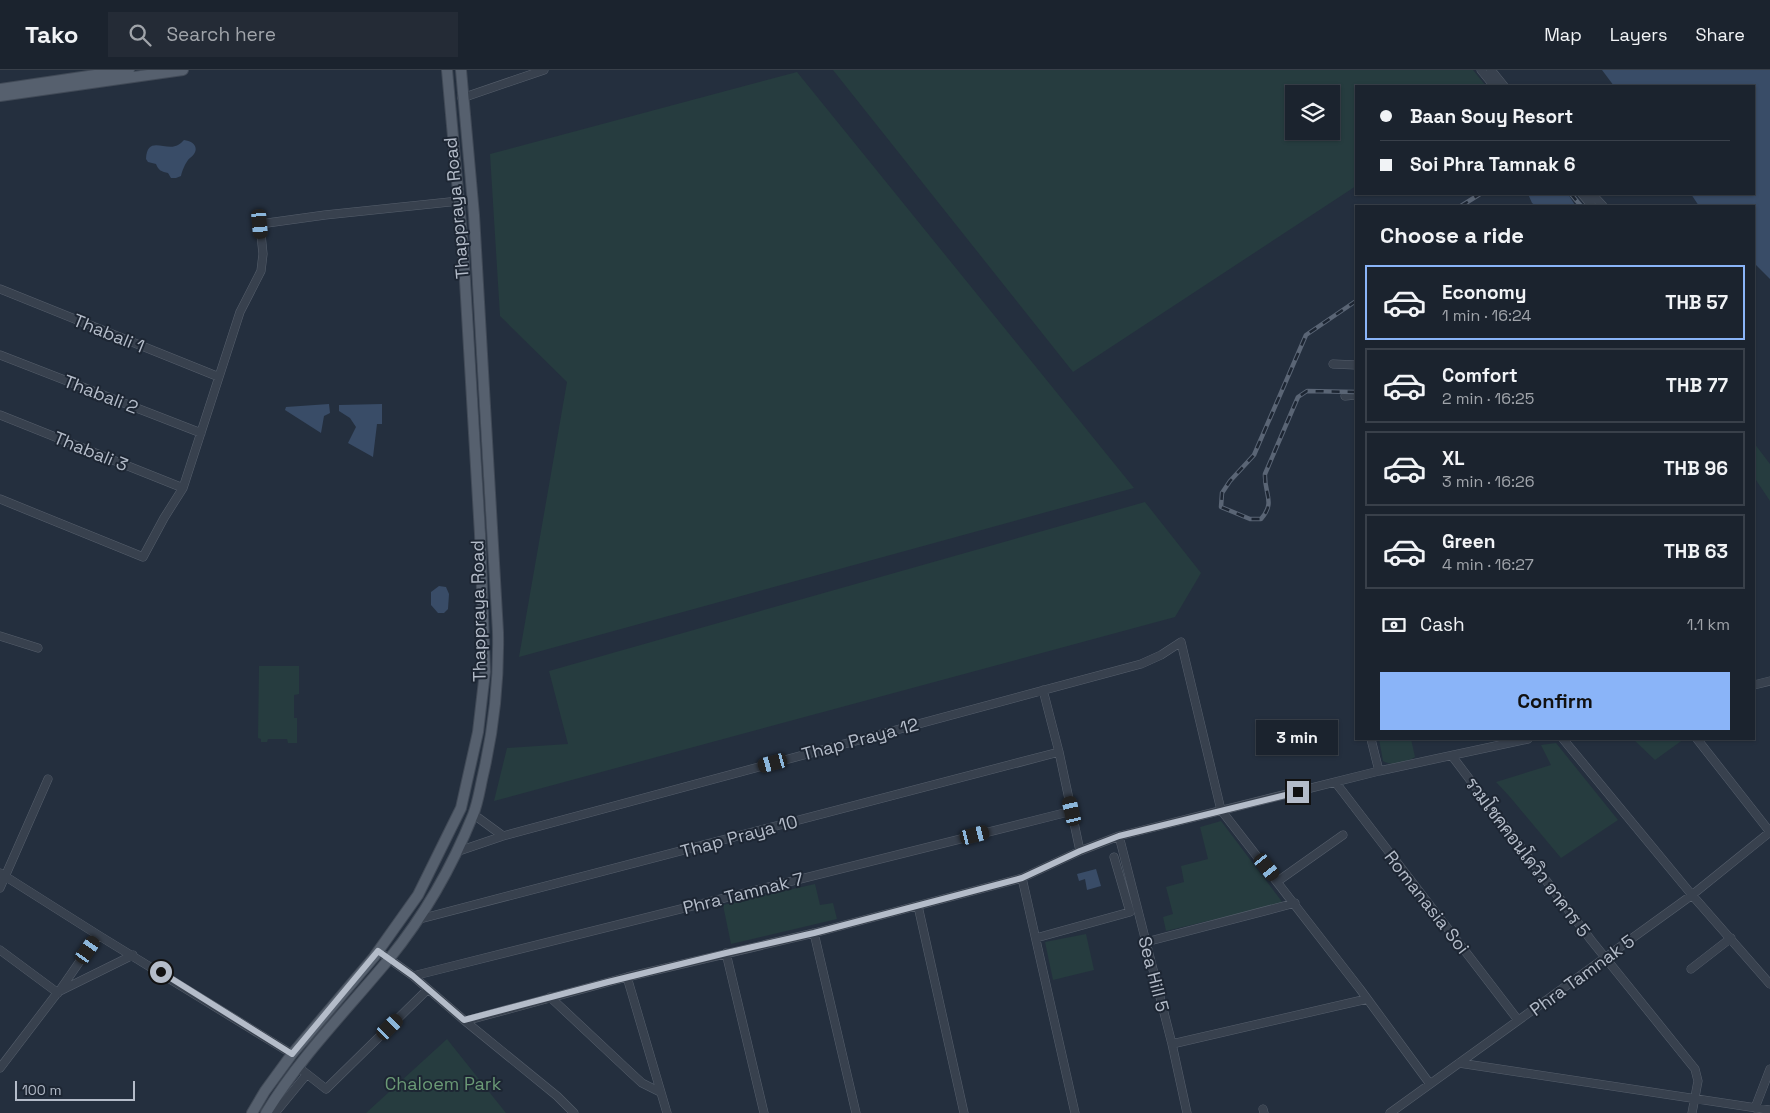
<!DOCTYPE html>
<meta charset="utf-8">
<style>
body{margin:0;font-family:"Space Grotesk",Sarabun,sans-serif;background:#242b36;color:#f1f3f6;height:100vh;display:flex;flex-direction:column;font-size:19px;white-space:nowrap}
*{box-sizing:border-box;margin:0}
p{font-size:16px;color:#a0a4aa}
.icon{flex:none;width:28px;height:28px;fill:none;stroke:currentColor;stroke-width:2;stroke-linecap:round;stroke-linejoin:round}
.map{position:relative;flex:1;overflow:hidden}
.drawer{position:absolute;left:1355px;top:135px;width:400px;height:535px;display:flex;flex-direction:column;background:#1b232e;border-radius:0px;box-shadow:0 1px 4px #0004,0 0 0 1px #39404a}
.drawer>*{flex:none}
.banner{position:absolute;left:1355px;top:15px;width:400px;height:110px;border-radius:0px;box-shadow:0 1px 4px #0004,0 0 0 1px #39404a;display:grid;align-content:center;height:110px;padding:0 25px;background:#1b232e}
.buttons{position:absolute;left:1285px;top:15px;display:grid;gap:10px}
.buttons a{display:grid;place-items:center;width:55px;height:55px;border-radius:0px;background:#1b232e;box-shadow:0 1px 4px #0004,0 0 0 1px #39404a;font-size:25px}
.scale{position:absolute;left:15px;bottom:12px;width:120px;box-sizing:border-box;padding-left:5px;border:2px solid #b4bcc9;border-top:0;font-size:14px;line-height:18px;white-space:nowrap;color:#b4bcc9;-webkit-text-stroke:4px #1d2633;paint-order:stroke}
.end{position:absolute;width:22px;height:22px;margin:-11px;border:6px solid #b4bcc9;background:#111;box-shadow:0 0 0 2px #111}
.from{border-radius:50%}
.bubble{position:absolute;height:35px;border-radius:0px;background:#1b232e;box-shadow:0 1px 4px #0004,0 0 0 1px #39404a;font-size:16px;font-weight:800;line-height:35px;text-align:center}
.car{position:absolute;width:15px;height:30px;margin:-15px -8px;border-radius:6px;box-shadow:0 0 4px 1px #0007;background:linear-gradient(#222 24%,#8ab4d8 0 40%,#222 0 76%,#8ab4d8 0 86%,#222 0)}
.banner b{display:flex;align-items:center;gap:18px;height:48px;font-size:19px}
.banner b+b{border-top:1px solid #39404a}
.banner i{width:12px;height:12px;background:#f1f3f6}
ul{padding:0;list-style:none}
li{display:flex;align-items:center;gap:15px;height:75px;margin:0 10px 8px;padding:0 15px;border:2px solid #39404a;border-radius:0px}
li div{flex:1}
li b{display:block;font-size:19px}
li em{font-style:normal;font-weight:800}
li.on{border-color:#8ab4f8}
li>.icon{width:45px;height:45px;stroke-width:1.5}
h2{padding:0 25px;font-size:22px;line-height:60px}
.pay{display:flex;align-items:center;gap:12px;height:55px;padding:0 25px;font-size:19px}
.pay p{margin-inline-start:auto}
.button{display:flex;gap:10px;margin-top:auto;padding:10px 25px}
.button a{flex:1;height:58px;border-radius:0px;background:#8ab4f8;color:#111;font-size:20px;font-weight:800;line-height:58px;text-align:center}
header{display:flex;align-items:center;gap:30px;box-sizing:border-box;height:70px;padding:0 25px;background:#1b232e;border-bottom:1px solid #39404a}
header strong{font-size:24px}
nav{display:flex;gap:28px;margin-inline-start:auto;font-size:18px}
.search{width:350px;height:45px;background:#242b36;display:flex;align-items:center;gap:12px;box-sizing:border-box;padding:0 18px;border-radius:0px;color:#a0a4aa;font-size:19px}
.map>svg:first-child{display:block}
.green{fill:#263c3f;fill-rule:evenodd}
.water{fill:#394c67}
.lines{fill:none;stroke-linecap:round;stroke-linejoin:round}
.minor-casing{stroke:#565f6c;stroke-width:9}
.major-casing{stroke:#414a57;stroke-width:12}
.minor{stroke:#38414e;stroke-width:8}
.major{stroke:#56606e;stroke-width:10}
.rail-casing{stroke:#5a6575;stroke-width:4.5}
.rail{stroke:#1d2633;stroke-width:2.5;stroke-dasharray:8;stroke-linecap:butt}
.route{stroke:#b4bcc9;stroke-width:6}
.labels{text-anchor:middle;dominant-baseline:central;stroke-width:4;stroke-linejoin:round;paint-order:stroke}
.street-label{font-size:18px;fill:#b4bcc9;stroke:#1d2633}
.park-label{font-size:18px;fill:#6b9a76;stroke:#1d2633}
</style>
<header>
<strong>Tako</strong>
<div class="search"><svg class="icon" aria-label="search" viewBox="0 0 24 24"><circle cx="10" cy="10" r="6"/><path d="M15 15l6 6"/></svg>Search here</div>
<nav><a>Map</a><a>Layers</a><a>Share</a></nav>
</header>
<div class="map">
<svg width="1770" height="1043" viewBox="0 0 1770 1043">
<rect width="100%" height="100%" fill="#242f3e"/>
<path class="green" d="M833 0H1473L1486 16H1356V116L1073 302ZM1294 24H1331V61H1294Z
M797 2 1134 418 519 587 567 312 500 246 490 84Z
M1754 373 1770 394V431L1754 407Z
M1145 432 1201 503 1175 547 494 731 507 678 568 674 549 601Z
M259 596H299V624L294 625V648H297V673H288L287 669H268L267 672H261V669L258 668Z
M1379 669H1411L1415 687C1407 692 1392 697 1383 691Z
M1633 669H1684L1655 690Z
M1556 673 1618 750 1561 788 1510 727 1496 712 1551 695 1541 675Z
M1221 751 1283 833 1166 861 1163 847 1173 844 1166 817 1184 812 1181 796 1208 789 1200 757Z
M815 814 820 835 833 833 837 849 731 874 723 835Z
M1086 864 1094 900 1053 910 1045 872Z
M447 969 506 1043H366Z"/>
<path class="water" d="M1602 0H1770V209L1754 193V136H1699L1691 124H1754V16H1614Z
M184 70C192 71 199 76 194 84 192 87 189 88 188 90 185 94 182 101 181 106L176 108H171L168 103C162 102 158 100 156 94L148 92 146 89C147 64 166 82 178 75 180 74 182 72 184 70Z
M1528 124H1568L1575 135 1536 136 1532 133Z
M329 334 330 343 324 346 321 363 285 340 286 337Z
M382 334V354H377L373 387 348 373 356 357 350 348 339 341V335Z
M439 516 446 517 449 524 448 539 444 543H438L431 535V522Z
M1096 799 1101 816 1087 820 1085 809 1079 811 1077 804Z"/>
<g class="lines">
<g class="minor-casing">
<path id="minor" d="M1481 0 1494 16
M1491 0 1504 16
M462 28 544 0
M1582 124 1592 136
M1592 124 1603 136
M0 219 219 307
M0 285 201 363
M1333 294 1356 295
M1345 326 1356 325
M0 345 183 418
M0 429 143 487 164 448 183 418 240 242 261 201 263 184 260 154 325 145 459 131
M0 566 38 578
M1754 615 1770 611
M1043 620 1059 682 1080 781
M1371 669 1379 701
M1563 669 1692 825 1770 914
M1452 686 1591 870 1695 999 1698 1011 1692 1043
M1336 713 1518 950
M473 744 503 766
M1119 766 1172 974 1187 1043
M456 782 503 766 1141 594 1161 585 1181 572 1221 740 1360 919 1430 1014
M0 803 98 865 292 984
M1022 808 1075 1043
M1278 811 1343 765
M0 818 48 709
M918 836 964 1043
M420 849 1059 682
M814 863 856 1043
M1036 868 1130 842 1114 787
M1146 872 1295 833
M0 880 58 923
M378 881 413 906 465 951 557 1026 574 1043
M726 883 764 1043
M1691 899 1731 868
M413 906 1072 741
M627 907 667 1043
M60 920 98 865
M550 927 630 1002 642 1013 660 1022
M465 951 627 907 814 863 1022 808 1080 781 1119 766 1379 701 1528 669
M1172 974 1367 929
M1459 993 1770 1040
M298 997 326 1019 428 919
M0 998 58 922 133 885
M1755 1038 1770 999
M1263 1039 1264 1043
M275 1043 307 1004
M1390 1043 1692 825 1770 762 1697 669"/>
</g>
<g class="major-casing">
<path id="major" d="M0 19 129 0
M0 26 183 0
M252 1043 265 1021 292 984 374 887 418 825 461 738 478 662 485 602 480 464 463 177 447 0
M266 1043C300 987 347 940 389 889 424 846 452 797 473 745 478 733 480 718 483 705 494 658 499 611 498 562L474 145 461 0"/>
</g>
<use href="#minor" class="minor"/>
<use href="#major" class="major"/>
<g class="rail-casing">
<path id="rail" d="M1571 124 1581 136
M1461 136 1480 124
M1356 231 1306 265 1254 385 1230 411 1222 423 1221 437 1250 449H1261C1276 432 1264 424 1265 404L1298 327 1307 321 1356 322"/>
</g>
<use href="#rail" class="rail"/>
</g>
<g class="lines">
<path class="route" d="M161 902 292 984 378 881 413 906 464 950 608 912 726 883 814 863 1022 808 1080 781 1119 766 1298 722"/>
</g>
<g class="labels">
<g class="street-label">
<text transform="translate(456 138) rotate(-95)">Thappraya Road</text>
<text transform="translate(109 263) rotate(22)">Thabali 1</text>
<text transform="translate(101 324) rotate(21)">Thabali 2</text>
<text transform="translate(91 381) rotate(22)">Thabali 3</text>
<text transform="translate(478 541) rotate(-91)">Thappraya Road</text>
<text transform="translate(860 669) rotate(-15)">Thap Praya 12</text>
<text transform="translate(739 766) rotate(-15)">Thap Praya 10</text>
<text transform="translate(1528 787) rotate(53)">รวมโชคคอนโดวิว อาคาร 5</text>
<text transform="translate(743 823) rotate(-14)">Phra Tamnak 7</text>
<text transform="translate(1427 832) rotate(52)">Romanasia Soi</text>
<text transform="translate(1154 904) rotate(76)">Sea Hill 5</text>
<text transform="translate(1582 905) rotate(-36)">Phra Tamnak 5</text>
</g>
<g class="park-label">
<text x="443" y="1013">Chaloem Park</text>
</g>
</g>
</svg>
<div class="buttons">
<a><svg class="icon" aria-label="layers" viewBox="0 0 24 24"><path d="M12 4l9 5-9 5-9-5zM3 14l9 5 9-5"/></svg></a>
</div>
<div class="scale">100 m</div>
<i class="end from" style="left:161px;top:902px"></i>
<i class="end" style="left:1298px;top:722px"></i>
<div class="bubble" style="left:1256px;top:650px;width:82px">3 min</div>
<i class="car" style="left:260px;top:154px;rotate:175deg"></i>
<i class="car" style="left:773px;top:693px;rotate:255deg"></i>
<i class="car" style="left:1072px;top:741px;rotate:347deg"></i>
<i class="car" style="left:975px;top:765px;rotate:76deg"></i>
<i class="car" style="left:1267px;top:797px;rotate:141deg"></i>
<i class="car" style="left:88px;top:880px;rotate:35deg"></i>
<i class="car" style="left:390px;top:957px;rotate:46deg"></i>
<div class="banner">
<b><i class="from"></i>Baan Souy Resort</b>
<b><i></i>Soi Phra Tamnak 6</b>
</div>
<section class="drawer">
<h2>Choose a ride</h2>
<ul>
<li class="on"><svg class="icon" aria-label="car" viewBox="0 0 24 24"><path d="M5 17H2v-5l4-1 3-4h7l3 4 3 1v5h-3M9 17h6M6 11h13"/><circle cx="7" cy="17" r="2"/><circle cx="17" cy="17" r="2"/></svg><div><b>Economy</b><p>1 min · 16:24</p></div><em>THB 57</em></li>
<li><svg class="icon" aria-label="car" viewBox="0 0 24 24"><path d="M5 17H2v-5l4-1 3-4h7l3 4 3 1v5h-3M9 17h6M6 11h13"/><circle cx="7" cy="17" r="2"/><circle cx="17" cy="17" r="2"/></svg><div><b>Comfort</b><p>2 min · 16:25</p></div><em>THB 77</em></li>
<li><svg class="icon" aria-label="car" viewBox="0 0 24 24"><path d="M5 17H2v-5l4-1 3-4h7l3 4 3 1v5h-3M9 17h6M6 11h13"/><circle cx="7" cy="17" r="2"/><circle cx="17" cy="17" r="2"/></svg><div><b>XL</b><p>3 min · 16:26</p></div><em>THB 96</em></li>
<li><svg class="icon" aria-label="car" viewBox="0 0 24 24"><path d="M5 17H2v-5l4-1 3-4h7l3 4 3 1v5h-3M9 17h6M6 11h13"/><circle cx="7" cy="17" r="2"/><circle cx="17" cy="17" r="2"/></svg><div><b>Green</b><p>4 min · 16:27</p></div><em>THB 63</em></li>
</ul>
<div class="pay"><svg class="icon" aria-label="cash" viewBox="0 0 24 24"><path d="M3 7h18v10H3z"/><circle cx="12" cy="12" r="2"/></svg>Cash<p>1.1 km</p></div>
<div class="button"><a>Confirm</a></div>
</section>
</div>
